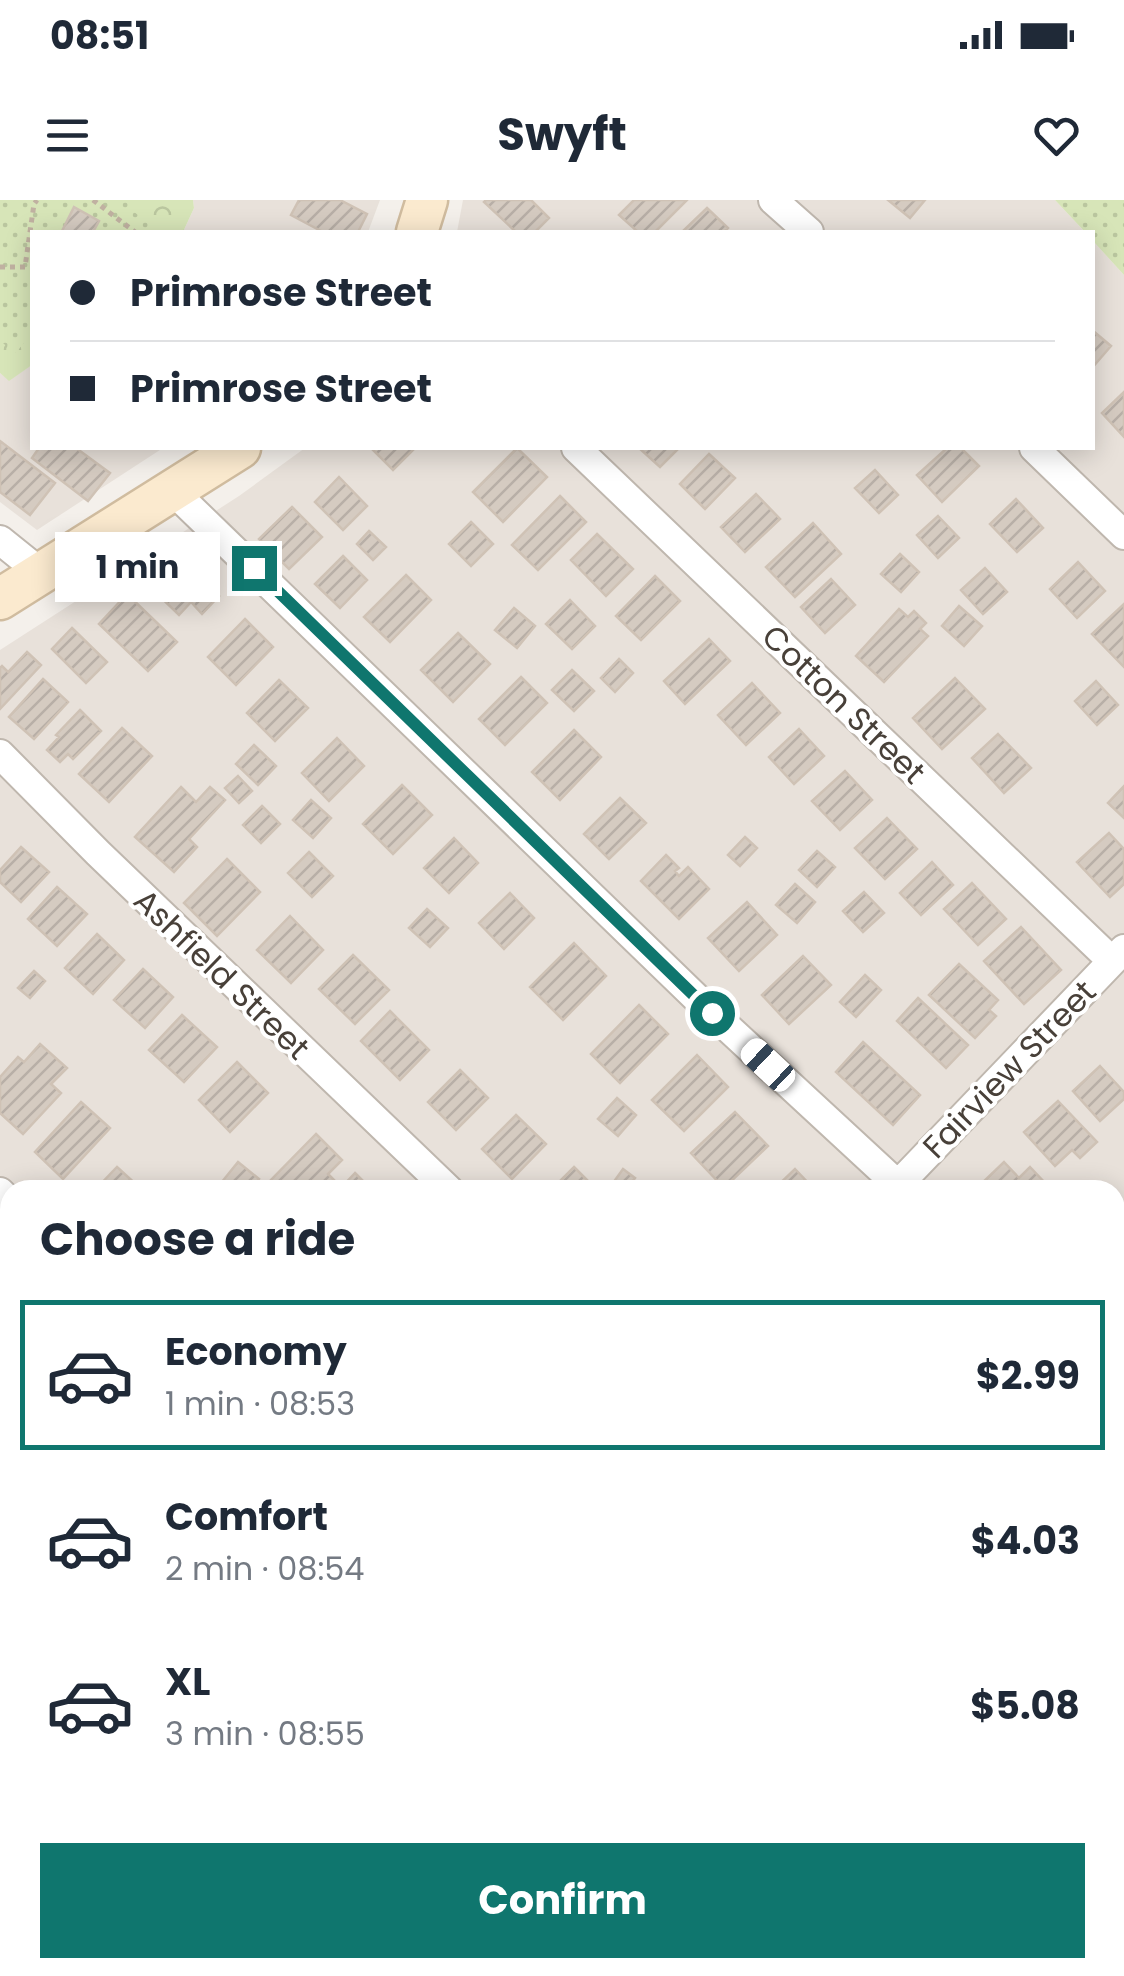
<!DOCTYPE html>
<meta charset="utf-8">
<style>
body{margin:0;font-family:Poppins,sans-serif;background:#f2f2f3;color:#1f2937;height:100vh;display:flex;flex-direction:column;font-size:38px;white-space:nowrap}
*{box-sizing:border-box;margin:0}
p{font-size:32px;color:#747a83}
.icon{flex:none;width:55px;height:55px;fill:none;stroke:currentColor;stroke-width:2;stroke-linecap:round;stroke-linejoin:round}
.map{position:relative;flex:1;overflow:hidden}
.drawer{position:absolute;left:0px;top:980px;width:1125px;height:798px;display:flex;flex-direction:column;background:#fff;border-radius:30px 30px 0 0;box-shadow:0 5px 25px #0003}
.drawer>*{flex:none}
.top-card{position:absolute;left:30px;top:30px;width:1065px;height:220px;border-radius:0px;box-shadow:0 5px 25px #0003;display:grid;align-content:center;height:220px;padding:0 40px;background:#fff}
.end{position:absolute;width:45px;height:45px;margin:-22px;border:12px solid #0f766e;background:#fff;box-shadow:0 0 0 5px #fff}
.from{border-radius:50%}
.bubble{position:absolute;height:70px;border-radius:0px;background:#fff;box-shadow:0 5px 25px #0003;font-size:32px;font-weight:700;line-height:70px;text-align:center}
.car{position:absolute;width:30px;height:60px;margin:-30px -15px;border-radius:12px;box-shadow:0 0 8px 2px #0007;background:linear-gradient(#fff 24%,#345 0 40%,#fff 0 76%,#345 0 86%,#fff 0)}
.top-card b{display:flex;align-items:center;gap:35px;height:95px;font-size:38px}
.top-card b+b{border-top:2px solid #e0e1e3}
.top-card i{width:25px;height:25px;background:#1f2937}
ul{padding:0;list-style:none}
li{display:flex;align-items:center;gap:30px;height:150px;margin:0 20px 15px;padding:0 20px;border:5px solid transparent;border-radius:0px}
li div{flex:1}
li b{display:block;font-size:38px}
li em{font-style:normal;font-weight:700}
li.on{border-color:#0f766e}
li>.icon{width:90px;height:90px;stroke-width:1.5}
h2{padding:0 40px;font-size:45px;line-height:120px}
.button{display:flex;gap:20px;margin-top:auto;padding:20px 40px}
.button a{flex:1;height:115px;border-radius:0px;background:#0f766e;color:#fff;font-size:40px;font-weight:700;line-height:115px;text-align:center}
.status{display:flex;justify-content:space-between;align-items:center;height:70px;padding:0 50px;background:#fff;direction:ltr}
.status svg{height:28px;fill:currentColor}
header{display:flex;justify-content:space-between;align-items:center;height:130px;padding:0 40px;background:#fff;font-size:45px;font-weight:700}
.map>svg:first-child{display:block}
.residential{fill:#e8e1da}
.forest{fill:url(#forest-crowns)}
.park{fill:url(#park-dots)}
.building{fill:url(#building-hatch);stroke:#cfc2b5;stroke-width:2.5}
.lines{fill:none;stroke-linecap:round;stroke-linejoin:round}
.street-casing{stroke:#bfb7ae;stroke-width:32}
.secondary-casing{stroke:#d0bc9f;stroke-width:45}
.path{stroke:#c0b1a1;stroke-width:5;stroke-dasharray:5 5;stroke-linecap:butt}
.street{stroke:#fff;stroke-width:28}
.secondary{stroke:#fbeacf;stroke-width:40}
.route{stroke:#0f766e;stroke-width:12}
.labels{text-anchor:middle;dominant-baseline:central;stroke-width:8;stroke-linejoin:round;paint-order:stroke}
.street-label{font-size:32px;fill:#484039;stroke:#fff}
</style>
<div class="status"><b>08:51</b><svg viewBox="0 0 49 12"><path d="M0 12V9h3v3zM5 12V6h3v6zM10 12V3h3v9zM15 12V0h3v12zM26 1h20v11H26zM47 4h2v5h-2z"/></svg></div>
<header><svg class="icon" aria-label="menu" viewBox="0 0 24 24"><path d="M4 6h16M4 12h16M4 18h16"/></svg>Swyft<svg class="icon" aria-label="heart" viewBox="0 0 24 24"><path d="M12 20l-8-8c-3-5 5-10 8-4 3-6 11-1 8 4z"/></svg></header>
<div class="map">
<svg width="1124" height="1776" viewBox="0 0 1124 1776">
<defs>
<pattern id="forest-crowns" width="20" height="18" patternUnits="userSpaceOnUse" patternTransform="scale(2.5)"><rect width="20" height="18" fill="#d7e5b8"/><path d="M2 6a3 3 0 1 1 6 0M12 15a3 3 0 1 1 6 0" fill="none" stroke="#bac69f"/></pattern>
<pattern id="park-dots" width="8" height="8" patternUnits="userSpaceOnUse" patternTransform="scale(2.5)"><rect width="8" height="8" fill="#d7e5b8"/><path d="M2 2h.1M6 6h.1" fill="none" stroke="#bac69f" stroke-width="1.8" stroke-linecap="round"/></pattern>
<pattern id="building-hatch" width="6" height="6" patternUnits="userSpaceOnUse" patternTransform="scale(2.5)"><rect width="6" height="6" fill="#d5cbc1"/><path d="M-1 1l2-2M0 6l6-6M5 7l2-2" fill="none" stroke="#b8afa7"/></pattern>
</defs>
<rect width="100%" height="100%" fill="#f4f0eb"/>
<path class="residential" d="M193 0H380L368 32H183L194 8Z
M463 0H1055L1085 32H457Z
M1093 41 1124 75V1481L1115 1491V990H10V1768H895L877 1776H0V450L239 296 305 248H1092Z
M32 165V248H163L37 330 0 302V173L9 180Z"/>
<path class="forest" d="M0 0H193L194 8 183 32H32V165L9 181 0 173Z
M1124 1481V1776H877L895 1768H1115V1491Z"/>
<path class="park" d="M0 0H134L129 8 160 32H32V132L16 153 0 141Z
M1055 0H1124V75L1093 41 1092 32H1085Z"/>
<path class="building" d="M299 0H340L367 14 358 32H323L291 15Z
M486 0H531L549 18 535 32H516L484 2Z
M634 0H687L655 32H638L619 15Z
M888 0H925L910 18Z
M74 7 99 21 93 32 62 31Z
M707 8 728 28 724 32H682Z
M1092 130 1111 146 1092 168Z
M1124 192V237L1102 213Z
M0 241 55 283 30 315 0 292Z
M39 248H76L110 273 88 301 32 258Z
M371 248H415L393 270Z
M517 248 547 277 503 322 473 292Z
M639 248H679L660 267Z
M947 248H961L979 266 942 302 917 275Z
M709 254 735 278 705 309 680 284Z
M875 270 898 295 879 313 855 288Z
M339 277 367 306 343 330 315 302Z
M756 294 780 319 745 352 721 327Z
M560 296 586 322 538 370 512 345Z
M1016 299 1043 328 1017 352 990 324Z
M292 307 322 337 289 369 259 339Z
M938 316 959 338 938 358 917 335Z
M471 322 493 344 471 366 449 344Z
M813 323 841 354 795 397 766 367Z
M369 331 386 347 373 360 357 344Z
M597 334 633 369 606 396 571 360Z
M900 354 919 372 901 392 881 374Z
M177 355 219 396 202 414 191 402 179 415 148 385Z
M343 356 367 380 340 408 315 384Z
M1078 362 1105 391 1077 418 1050 389Z
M985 368 1007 392 983 414 961 390Z
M406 375 431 400 390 442 364 417Z
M655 376 680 401 641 440 616 416Z
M831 379 855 405 825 433 801 407Z
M127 394 177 442 148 471 99 424Z
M570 400 595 426 572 449 546 424Z
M1124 404V467L1092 434Z
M959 406 982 426 964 446 942 426Z
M514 408 535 426 517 448 495 430Z
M899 409 908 417 914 411 926 423 920 429 928 436 884 482 856 456Z
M245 419 273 447 236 485 208 457Z
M72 428 107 462 86 483 52 449Z
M458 433 490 464 453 502 421 470Z
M709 439 730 461 685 504 664 481Z
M27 452 41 465 0 509V468L2 466 8 472Z
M619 459 633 473 615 492 601 478Z
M572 470 594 491 574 511 552 490Z
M521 477 547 503 505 545 479 519Z
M955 478 985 509 942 549 913 518Z
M43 479 68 502 34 539 9 517Z
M279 480 308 508 275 541 247 513Z
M1096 481 1118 505 1097 525 1075 501Z
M752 483 780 513 746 545 718 515Z
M80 510 101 531 73 559 68 554 60 562 47 550 59 537 56 535Z
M122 528 152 556 109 602 79 574Z
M799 529 824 556 794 584 769 557Z
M574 530 601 557 560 600 532 572Z
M998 534 1031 568 1004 593 972 558Z
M337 538 364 566 329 601 302 573Z
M254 545 276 566 258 585 236 564Z
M845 571 872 600 840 630 812 601Z
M238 576 252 591 239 603 225 588Z
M402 585 432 615 393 654 363 624Z
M1124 586V618L1108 603Z
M181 587 196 602 210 587 225 600 189 639 197 647 174 672 135 637Z
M620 598 646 623 609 659 584 634Z
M311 600 331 618 313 638 293 620Z
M262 606 280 624 261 643 243 625Z
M887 618 917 649 885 679 855 648Z
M1109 633 1124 649V684L1110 697 1077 662Z
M745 637 757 648 740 666 728 655Z
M454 638 478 663 449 693 424 668Z
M21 647 49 672 21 702 0 682V670Z
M817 651 835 667 817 687 799 670Z
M309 652 333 676 312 697 288 673Z
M666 655 679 668 675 671 679 676 688 667 709 689 679 719 641 681Z
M227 659 260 692 217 736 184 703Z
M932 662 953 685 921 715 900 693Z
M972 683 1006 719 978 745 944 709Z
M795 684 815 702 797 723 776 705Z
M57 687 87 714 57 746 28 719Z
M864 692 884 713 863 732 843 711Z
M510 693 534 718 504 749 479 723Z
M747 702 777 735 739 771 708 738Z
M427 709 448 728 430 747 409 728Z
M290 716 323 750 291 783 257 750Z
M1021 727 1061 770 1024 804 984 761Z
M97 734 124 760 93 794 65 768Z
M574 743 606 776 563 820 530 787Z
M353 755 389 790 355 824 319 789Z
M803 756 831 785 789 824 762 795Z
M959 764 998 800 989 810 996 816 975 838 929 795Z
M143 769 173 797 145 828 114 800Z
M34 771 45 781 30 798 18 788Z
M865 775 881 790 856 817 840 802Z
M918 798 968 845 946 868 897 821Z
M639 805 668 834 620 883 591 854Z
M390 811 429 850 400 880 361 841Z
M182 815 217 847 184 882 149 850Z
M863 842 920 895 893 925 836 872Z
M40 844 67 868 51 884 61 893 23 934 0 913V877L18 857 24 862Z
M697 855 728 887 684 931 652 900Z
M237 862 268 893 230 932 199 900Z
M1100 866 1124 892V899L1100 921 1073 891Z
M460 870 488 898 456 930 428 902Z
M617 898 636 915 618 936 598 919Z
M1058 901 1097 942 1080 958 1072 950 1055 966 1024 932Z
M81 902 110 928 63 979 35 952Z
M735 912 768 946 724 988 691 953Z
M516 915 546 944 512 979 482 949Z
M316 934 342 960 328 974 334 980 324 990H277L269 982Z
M238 962 259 979 250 990H229L221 983Z
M1004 962 1019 978 1030 967 1046 984 1040 990H985L980 985Z
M117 967 139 987 136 990H95Z
M574 967 597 990H551Z
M623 969 635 978 626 990H622L613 983Z
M795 969 815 990H773Z
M355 973 372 990H339Z
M10 1113V1160L0 1151V1124Z
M1115 1116 1124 1126V1195L1120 1198 1115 1193Z
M1115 1346 1124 1353V1419L1115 1412Z
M10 1351V1391L0 1384V1366Z
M0 1405 10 1411V1428L0 1443Z
M55 1768H99L93 1776H62L53 1770Z
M135 1768H166L172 1772 169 1776H130Z
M287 1768H325L338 1776H281Z
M769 1768H813L804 1776H777Z"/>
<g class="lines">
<g class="street-casing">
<path id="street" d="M773 0 809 32
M576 248 1112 761
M1034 248 1124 335
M173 291 712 813 898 985
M0 340 41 373
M0 554 98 653 449 990
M893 990 1124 749
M0 992 10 1002
M1115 1260 1124 1250
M0 1527 10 1510
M213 1776 217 1768
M655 1776 662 1768"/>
</g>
<g class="secondary-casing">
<path id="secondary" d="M417 32 427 0
M0 399 240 248"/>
</g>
<path class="path" d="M93 0 135 32
M0 67H25L34 4 37 0"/>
<use href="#street" class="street"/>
<use href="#secondary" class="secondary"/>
</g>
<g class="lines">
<path class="route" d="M254 368 712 813"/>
</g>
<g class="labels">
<g class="street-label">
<text transform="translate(844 504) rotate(44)">Cotton Street</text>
<text transform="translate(222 774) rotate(44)">Ashfield Street</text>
<text transform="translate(1009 869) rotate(-46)">Fairview Street</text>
</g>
</g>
</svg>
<i class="end from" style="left:712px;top:813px"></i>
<i class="end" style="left:254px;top:368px"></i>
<div class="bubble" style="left:55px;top:332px;width:165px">1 min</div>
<i class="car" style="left:768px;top:865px;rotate:313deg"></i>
<div class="top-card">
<b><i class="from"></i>Primrose Street</b>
<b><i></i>Primrose Street</b>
</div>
<section class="drawer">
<h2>Choose a ride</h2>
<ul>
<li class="on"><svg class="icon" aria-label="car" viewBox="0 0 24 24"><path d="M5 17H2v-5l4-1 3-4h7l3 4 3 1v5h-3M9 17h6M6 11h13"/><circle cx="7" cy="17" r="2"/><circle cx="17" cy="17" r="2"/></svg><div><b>Economy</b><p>1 min · 08:53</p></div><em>$2.99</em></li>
<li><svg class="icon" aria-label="car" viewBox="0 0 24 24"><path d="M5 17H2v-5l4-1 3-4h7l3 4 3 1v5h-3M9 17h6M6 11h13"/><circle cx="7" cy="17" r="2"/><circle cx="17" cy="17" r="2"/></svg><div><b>Comfort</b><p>2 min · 08:54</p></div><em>$4.03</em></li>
<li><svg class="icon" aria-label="car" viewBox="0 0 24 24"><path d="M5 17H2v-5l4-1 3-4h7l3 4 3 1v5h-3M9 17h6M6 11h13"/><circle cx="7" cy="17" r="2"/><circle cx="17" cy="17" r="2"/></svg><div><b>XL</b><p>3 min · 08:55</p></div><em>$5.08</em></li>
</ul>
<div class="button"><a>Confirm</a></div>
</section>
</div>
